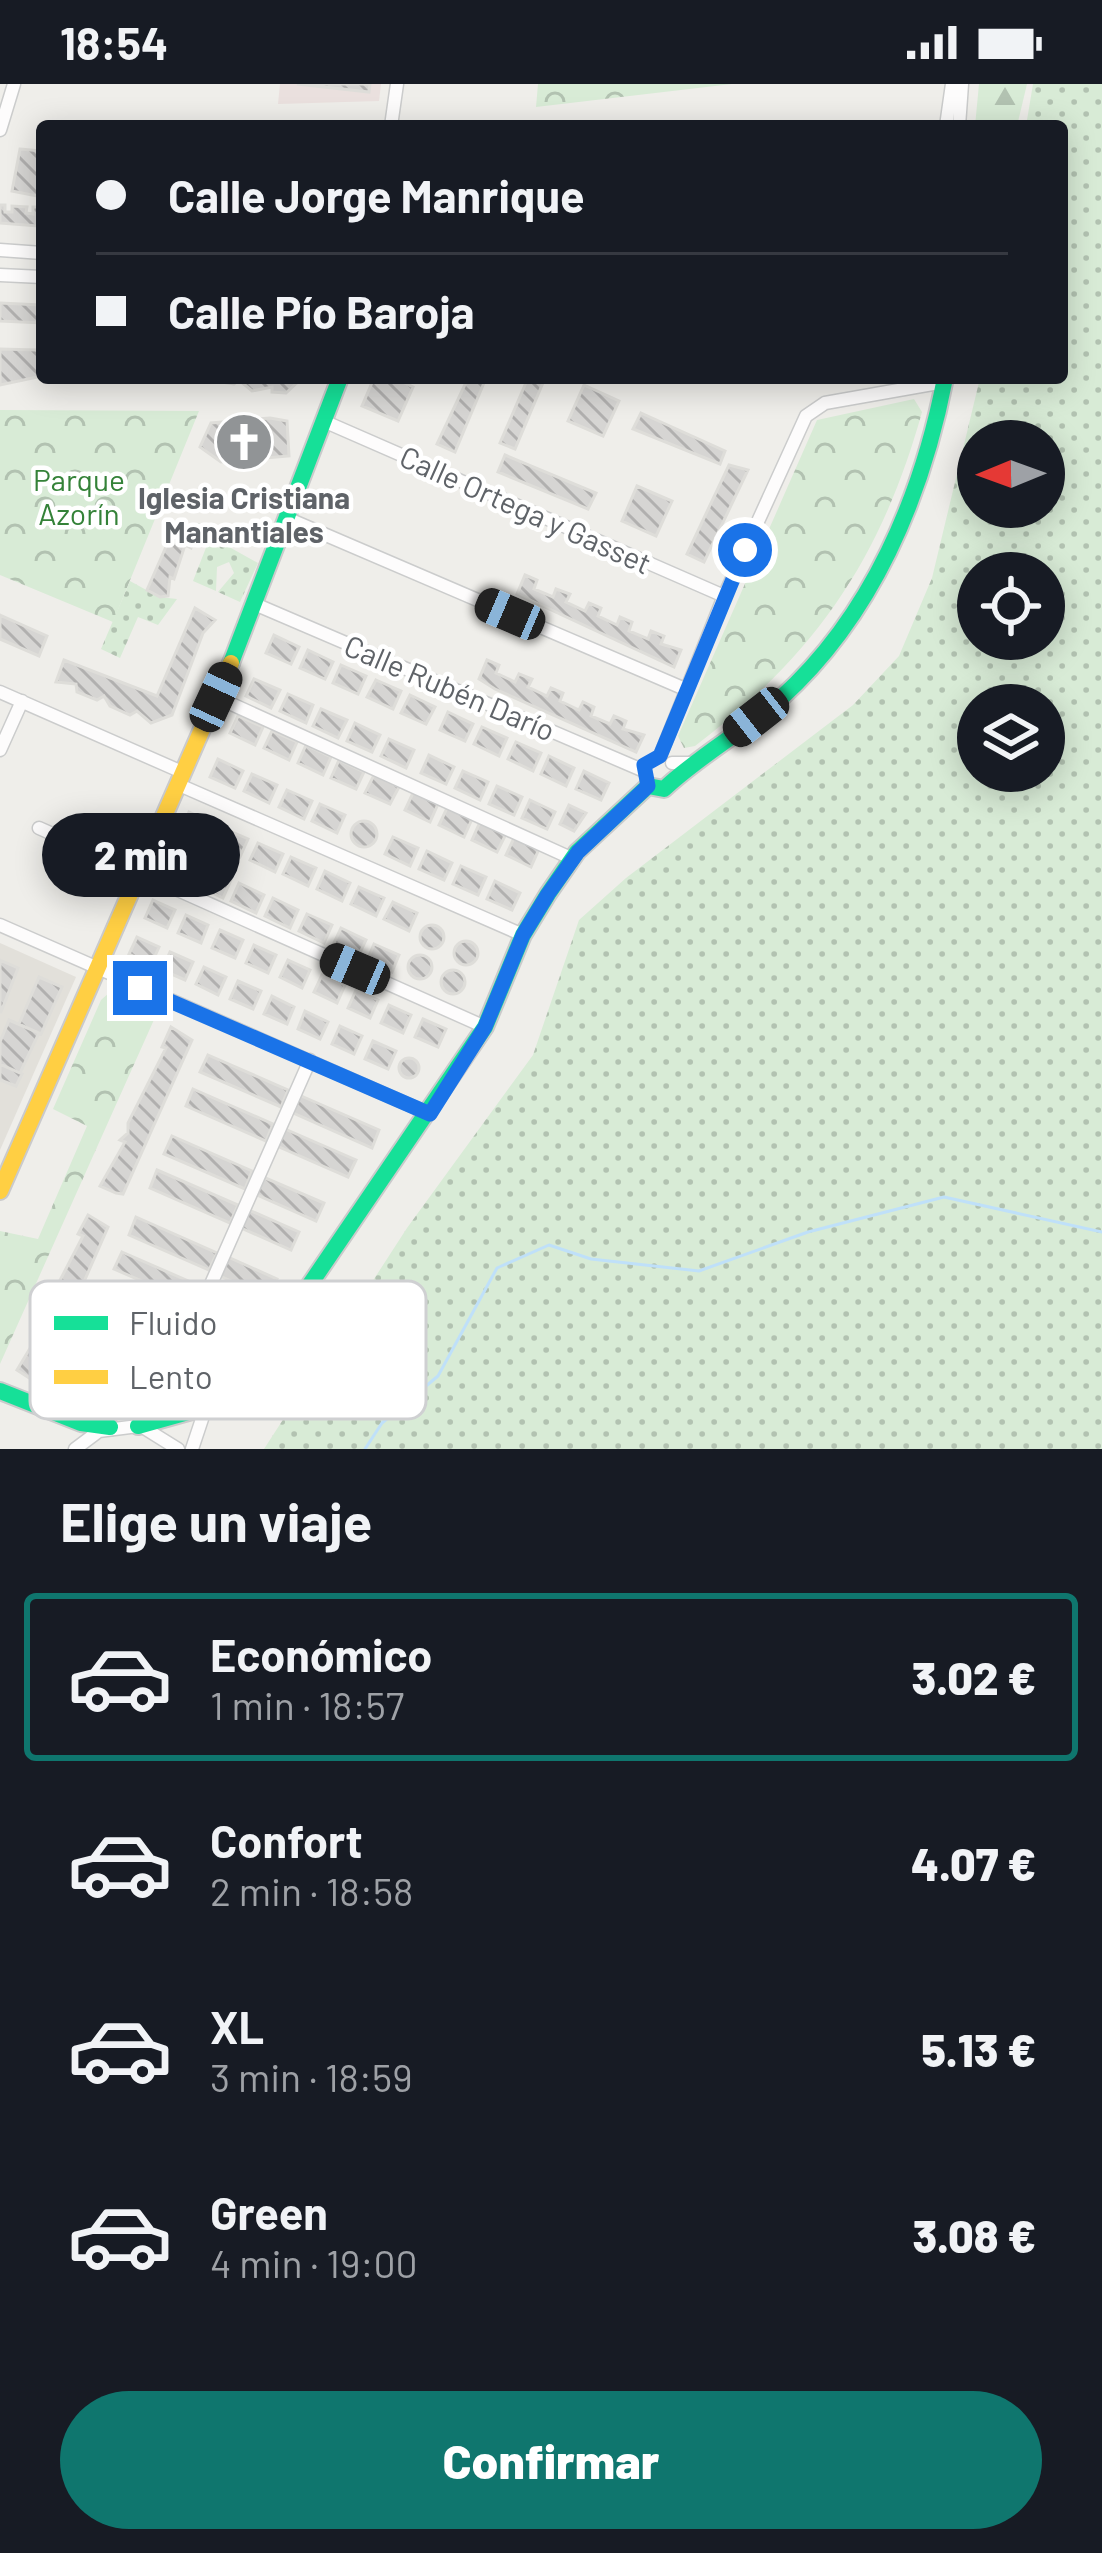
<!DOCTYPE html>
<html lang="es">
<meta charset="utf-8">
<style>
body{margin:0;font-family:Barlow,sans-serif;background:#242831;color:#f1f3f6;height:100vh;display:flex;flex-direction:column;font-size:45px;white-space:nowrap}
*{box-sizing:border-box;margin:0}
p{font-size:39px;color:#9ea1a6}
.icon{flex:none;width:66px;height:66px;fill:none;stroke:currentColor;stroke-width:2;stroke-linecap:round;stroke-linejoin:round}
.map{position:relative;height:1365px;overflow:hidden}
.drawer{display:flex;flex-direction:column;background:#171b24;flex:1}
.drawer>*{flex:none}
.guide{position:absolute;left:36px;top:36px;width:1032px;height:264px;border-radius:12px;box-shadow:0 6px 30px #0003;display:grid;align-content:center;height:264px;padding:0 60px;background:#171b24}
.needle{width:78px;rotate:269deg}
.controls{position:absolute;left:957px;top:336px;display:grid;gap:24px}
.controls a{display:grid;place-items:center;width:108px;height:108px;border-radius:50%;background:#171b24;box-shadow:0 6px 30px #0003;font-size:60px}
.end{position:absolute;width:54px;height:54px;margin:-27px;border:15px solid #1a73e8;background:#fff;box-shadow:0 0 0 6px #fff}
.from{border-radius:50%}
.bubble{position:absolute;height:84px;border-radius:42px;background:#171b24;box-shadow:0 6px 30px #0003;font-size:39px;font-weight:800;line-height:84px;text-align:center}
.car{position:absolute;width:36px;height:72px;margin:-36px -18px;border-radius:15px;box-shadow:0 0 9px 3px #0007;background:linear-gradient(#222 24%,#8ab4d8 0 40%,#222 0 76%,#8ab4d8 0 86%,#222 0)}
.guide b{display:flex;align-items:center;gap:42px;height:114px;font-size:45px}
.guide b+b{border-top:3px solid #363941}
.guide i{width:30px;height:30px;background:#f1f3f6}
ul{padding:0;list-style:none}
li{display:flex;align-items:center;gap:36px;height:168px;margin:0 24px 18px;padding:0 36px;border:6px solid transparent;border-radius:12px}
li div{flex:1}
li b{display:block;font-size:45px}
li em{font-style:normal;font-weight:800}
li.current{border-color:#0f766e}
li>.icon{width:108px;height:108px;stroke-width:1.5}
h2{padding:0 60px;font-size:54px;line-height:144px}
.cta{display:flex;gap:24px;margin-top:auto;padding:24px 60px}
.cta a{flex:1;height:138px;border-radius:72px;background:#0f766e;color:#fff;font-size:48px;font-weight:800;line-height:138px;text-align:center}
.status{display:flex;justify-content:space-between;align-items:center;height:84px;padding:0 60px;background:#171b24;direction:ltr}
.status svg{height:33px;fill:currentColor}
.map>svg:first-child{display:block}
.education{fill:#e2e0da}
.medical{fill:#eae0de}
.grass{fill:url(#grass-dots);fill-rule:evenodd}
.forest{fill:url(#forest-firs)}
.park{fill:url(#park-crowns)}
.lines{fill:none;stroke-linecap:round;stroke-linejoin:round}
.stream{stroke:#bfe0f9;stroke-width:3}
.building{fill:url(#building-back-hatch);stroke:#deddd9;stroke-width:3}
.street-casing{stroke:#cbcccc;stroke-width:15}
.fast-casing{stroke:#cacacb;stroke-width:20}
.slow-casing{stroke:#cacacb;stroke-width:20}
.street{stroke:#fdfcfc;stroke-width:12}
.fast{stroke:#16e098;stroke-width:16}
.slow{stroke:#ffcf43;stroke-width:16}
.route{stroke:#1a73e8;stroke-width:15}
.labels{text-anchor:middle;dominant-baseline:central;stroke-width:9;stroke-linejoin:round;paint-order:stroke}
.park-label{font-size:30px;fill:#348238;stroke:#fff}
.poi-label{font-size:30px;font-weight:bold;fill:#5f6368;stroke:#fff}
.street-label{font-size:30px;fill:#5f6368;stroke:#fff}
.key{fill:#fff;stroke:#cfd0d2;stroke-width:3}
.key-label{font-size:33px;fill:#5f6368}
</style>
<div class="status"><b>18:54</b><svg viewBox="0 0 49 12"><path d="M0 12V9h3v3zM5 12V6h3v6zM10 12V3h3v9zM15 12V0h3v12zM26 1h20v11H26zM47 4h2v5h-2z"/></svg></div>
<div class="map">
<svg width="1102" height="1365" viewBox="0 0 1102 1365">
<defs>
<pattern id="grass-dots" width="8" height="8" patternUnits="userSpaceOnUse" patternTransform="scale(3)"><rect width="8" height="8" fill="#d8ebd6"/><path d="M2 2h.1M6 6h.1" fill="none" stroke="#b2c2b1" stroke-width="1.8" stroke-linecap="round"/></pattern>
<pattern id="forest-firs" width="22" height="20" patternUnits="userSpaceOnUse" patternTransform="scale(3)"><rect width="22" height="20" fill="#d8ebd6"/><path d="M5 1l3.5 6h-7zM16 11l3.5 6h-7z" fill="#b2c2b1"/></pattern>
<pattern id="park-crowns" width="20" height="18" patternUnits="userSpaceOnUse" patternTransform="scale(3)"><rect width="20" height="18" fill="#d8ebd6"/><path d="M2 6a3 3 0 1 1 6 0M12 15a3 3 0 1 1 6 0" fill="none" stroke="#b2c2b1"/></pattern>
<pattern id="building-back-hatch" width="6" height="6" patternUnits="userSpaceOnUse" patternTransform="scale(3)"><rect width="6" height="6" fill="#d6d5d3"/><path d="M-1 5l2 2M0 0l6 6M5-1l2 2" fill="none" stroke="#b1b0af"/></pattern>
</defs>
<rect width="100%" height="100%" fill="#efeeea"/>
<path class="education" d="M0 859 76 893 0 1066Z"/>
<path class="medical" d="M280 0H381L379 17 278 20Z"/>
<path class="grass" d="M1033 0H1102V1365H264L407 1144 533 971 579 836 626 794 853 621 899 572 932 494 980 294H1062V42H1026ZM978 357H1044V423H978ZM1044 489V555H978V489ZM1044 621V687H978V621Z
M198 439 216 449 211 460 219 464 222 459 258 479 240 518 218 508 234 489 229 478 217 483 216 507 193 497 209 456 194 447Z
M130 497 159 513 177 515 158 541 138 533 120 574 101 565Z"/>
<path class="forest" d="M979 0H1027L1017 42H975Z"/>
<path class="park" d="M538 0H732L536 23Z
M914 315 922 328C881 475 816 570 695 662L684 664 678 652 817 336Z
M0 326 199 327 113 538 0 491Z
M110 908 157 929 0 1280V1147L38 1155 87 1042 53 1025 101 916Z"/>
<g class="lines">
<path class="stream" d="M365 1365 382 1339 438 1292 497 1184 549 1161 591 1175 699 1187 808 1148 944 1113 1102 1148"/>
</g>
<path class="building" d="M297 0H370L369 8Z
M20 65 42 67V113L12 107Z
M0 121H5V128H12V122L27 123 26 129 33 130V123H42V134L38 142 0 139Z
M0 219 40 221 42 239 0 237Z
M42 261V292L0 301V265L37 266Z
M195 294H302L286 309 272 308V303L252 307 239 296 234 300Z
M374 294H394L413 303 398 337 362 322Z
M468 294H486L455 368 437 360Z
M528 294H545L515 365 500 359Z
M584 301 619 317 603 352 568 337Z
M641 329 725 367 720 380 633 345Z
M270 334 287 337 289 372 221 378 200 363 211 339Z
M505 371 596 409 588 425 498 388Z
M729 381 748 386 704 478 687 470Z
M637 402 672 417 656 452 622 437Z
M176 440 196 450 191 464 185 461 174 495 170 493 168 512 160 513 147 506Z
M525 491 537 496 534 505 553 513 556 505 570 510 566 518 585 527 589 519 601 524 598 532 617 541 620 533 632 538 629 547 648 555 651 547 664 552 661 560 681 566 674 583 517 510Z
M195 524 215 536 203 549 172 631 151 639 137 627 130 631 110 622 104 612 97 616 77 608 76 600 56 598 64 576 157 612Z
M0 531 47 552 39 572 0 555Z
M274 551 299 563 291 580 266 569Z
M308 566 333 578 325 595 300 584Z
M487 576 499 581 496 589 515 598 519 590 532 595 528 603 547 612 551 604 563 609 560 617 579 626 583 618 594 623 591 632 610 640 614 632 626 637 623 645 644 651 636 668 495 605 479 595Z
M341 581 366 592 358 610 333 599Z
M254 595 280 606 271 624 246 612Z
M376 596 401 607 393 625 367 613Z
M288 610 313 621 306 639 280 627Z
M410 611 435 623 426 640 401 629Z
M321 625 347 636 338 654 313 642Z
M448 628 473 640 465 657 440 646Z
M238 632 263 643 255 661 230 649Z
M355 639 380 651 372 668 347 657Z
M482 643 507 654 499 672 474 660Z
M272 647 297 658 289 676 264 664Z
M389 655 414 666 406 684 381 672Z
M516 658 541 669 533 687 508 675Z
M306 661 331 673 323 691 298 679Z
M429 671 454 683 446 700 421 689Z
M549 672 574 684 566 702 541 690Z
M218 675 243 687 235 704 210 693Z
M339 676 364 688 356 705 331 694Z
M463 687 488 698 480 716 455 704Z
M584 687 609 699 601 716 576 705Z
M252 690 277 701 269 719 244 707Z
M374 691 399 703 390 720 365 709Z
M497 702 522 713 514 731 489 720Z
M287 706 312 717 304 735 279 723Z
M413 709 438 720 430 738 405 726Z
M530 716 555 728 547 745 522 734Z
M320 720 345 731 337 749 312 737Z
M569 721 586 729 574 747 560 740Z
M447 724 472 735 464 753 439 741Z
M189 728 214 740 206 758 181 746Z
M351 750a13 13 0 1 1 26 0a13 13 0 1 1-26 0Z
M480 738 506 750 497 768 472 756Z
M223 744 248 755 240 773 215 761Z
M393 753 418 764 410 782 385 770Z
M514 754 539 765 531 783 506 771Z
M258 759 283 770 275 788 250 776Z
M427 767 452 779 444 796 419 785Z
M171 769 196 781 188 799 163 787Z
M291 773 316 784 308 802 283 790Z
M461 782 486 793 478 811 453 800Z
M206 785 231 796 223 814 198 802Z
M325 787 350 799 342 817 317 805Z
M495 797 520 809 512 826 487 815Z
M239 799 264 811 256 829 231 817Z
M359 803 384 814 376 832 351 820Z
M273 814 298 826 290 844 265 832Z
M153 816 175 826 167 844 145 834Z
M393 818 417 829 409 847 384 835Z
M307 830 332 841 324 859 299 847Z
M186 831 208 841 201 859 178 849Z
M420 853a12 12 0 1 1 24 0a12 12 0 1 1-24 0Z
M341 844 366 856 358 873 333 861Z
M220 846 243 856 235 874 212 864Z
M137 853 159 863 151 881 129 870Z
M454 869a12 12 0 1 1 24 0a12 12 0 1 1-24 0Z
M374 860 399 871 392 888 367 877Z
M254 861 276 871 268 889 246 879Z
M170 868 193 878 185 896 162 886Z
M408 883a12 12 0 1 1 24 0a12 12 0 1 1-24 0Z
M0 876 18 884 1 928H0Z
M288 876 310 886 302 904 280 893Z
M204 883 226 893 218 911 196 900Z
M441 898a12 12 0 1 1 24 0a12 12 0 1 1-24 0Z
M322 891 345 901 337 919 314 908Z
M39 893 62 903 41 950 19 940Z
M238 897 261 907 253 925 230 915Z
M356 906 378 916 370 934 348 924Z
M272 912 294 923 287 940 264 930Z
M389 921 411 931 403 949 381 939Z
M305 927 328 938 320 955 298 945Z
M423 935 446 945 438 963 415 953Z
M9 936 39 949 20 989 0 980V958Z
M340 942 362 952 354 970 332 960Z
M171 943 192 956 123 1110 116 1109 100 1102 125 1058 120 1056 128 1049V1039L166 964 162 963Z
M373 957 396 967 388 985 365 975Z
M208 971 288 1006 281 1023 200 988Z
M399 984a10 10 0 1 1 20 0a10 10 0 1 1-20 0Z
M0 980 22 990 16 1002 0 996Z
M193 1005 273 1040 266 1057 186 1022Z
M299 1011 379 1046 372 1064 291 1028Z
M285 1045 356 1076 348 1093 277 1062Z
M172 1052 252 1087 245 1105 164 1070Z
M157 1086 238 1121 230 1139 150 1104Z
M263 1093 324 1119 316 1137 255 1110Z
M249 1126 299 1148 291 1166 241 1144Z
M88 1131 108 1143 40 1298 34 1297 17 1286 41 1246 37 1243 45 1237 44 1227 83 1152 78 1150Z
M136 1133 217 1169 209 1186 129 1151Z
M122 1168 202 1203 195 1220 114 1185Z
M228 1173 277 1195 269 1214 220 1192Z"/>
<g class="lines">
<g class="street-casing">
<path id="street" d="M391 42 397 0
M946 42 952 0
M959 42 962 0
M0 46 14 0
M0 166 42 169
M0 191 42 193
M328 339 724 512
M291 436 685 605
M257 521 642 686
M0 608 182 688
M216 613 573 775
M0 666 22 617
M660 672 724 512 806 332 825 319 944 298
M672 679H697
M177 700 523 851
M39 744 485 943
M0 841 430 1030
M141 1342 178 1365
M75 1365 99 1347 138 1342 158 1320 310 976
M192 1365 206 1323"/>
</g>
<g class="fast-casing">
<path id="fast" d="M231 579 340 294
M648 702 664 705C700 671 743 648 780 615 872 532 922 413 945 294
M0 1307 81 1339 110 1343
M138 1342 206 1323 264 1268 485 943 523 851 548 810 577 768 648 702"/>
</g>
<g class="slow-casing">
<path id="slow" d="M0 1107 231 579"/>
</g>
<use href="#street" class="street"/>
<use href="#fast" class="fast"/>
<use href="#slow" class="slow"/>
</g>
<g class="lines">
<path class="route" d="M140 904 430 1030 485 943 523 851 548 810 578 768 648 702 644 681 660 672 745 466"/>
</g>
<defs>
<g id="church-disc" transform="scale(3)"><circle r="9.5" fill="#919496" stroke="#fff"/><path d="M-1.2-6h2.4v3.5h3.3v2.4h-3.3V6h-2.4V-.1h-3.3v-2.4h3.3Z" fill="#fff"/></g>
</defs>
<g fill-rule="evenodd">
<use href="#church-disc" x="244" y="358"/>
</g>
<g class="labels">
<g class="park-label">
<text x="79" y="395">Parque<tspan x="79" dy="34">Azorín</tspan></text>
</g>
<g class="poi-label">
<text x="244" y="413">Iglesia Cristiana<tspan x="244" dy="34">Manantiales</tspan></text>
</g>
<g class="street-label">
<text transform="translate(526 425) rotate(24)">Calle Ortega y Gasset</text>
<text transform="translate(450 603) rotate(23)">Calle Rubén Darío</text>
</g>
</g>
<rect x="30" y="1197" width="396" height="138" rx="18" class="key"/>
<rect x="54" y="1232" width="54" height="14" fill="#16e098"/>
<rect x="54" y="1286" width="54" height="14" fill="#ffcf43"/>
<g class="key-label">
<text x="129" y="1251">Fluido</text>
<text x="129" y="1305">Lento</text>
</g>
</svg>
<div class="controls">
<a><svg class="needle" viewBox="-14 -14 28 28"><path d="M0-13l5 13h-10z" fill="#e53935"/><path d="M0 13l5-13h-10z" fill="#9ea1a6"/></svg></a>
<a><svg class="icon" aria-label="locate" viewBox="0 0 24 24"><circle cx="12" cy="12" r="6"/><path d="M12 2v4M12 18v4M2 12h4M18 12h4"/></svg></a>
<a><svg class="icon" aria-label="layers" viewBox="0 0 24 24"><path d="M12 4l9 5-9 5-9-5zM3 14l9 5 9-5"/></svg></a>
</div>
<i class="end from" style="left:745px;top:466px"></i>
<i class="end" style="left:140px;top:904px"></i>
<div class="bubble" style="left:42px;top:729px;width:198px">2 min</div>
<i class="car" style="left:510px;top:530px;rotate:293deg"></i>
<i class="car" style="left:216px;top:613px;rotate:25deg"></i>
<i class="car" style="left:756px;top:633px;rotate:232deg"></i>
<i class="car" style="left:355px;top:885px;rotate:293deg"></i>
<div class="guide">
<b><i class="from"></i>Calle Jorge Manrique</b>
<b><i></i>Calle Pío Baroja</b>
</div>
</div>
<section class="drawer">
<h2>Elige un viaje</h2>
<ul>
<li class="current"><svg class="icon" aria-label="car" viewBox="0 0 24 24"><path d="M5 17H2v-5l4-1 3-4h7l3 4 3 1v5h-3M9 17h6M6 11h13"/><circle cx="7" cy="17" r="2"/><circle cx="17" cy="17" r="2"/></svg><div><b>Económico</b><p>1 min · 18:57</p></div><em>3.02 €</em></li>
<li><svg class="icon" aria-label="car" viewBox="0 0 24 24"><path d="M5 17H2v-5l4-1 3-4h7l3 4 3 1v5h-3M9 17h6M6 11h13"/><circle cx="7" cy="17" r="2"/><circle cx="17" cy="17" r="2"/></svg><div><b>Confort</b><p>2 min · 18:58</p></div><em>4.07 €</em></li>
<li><svg class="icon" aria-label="car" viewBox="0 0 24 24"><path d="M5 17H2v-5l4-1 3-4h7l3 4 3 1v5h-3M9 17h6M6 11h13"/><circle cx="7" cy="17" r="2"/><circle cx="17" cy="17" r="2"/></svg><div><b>XL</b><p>3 min · 18:59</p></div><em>5.13 €</em></li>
<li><svg class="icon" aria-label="car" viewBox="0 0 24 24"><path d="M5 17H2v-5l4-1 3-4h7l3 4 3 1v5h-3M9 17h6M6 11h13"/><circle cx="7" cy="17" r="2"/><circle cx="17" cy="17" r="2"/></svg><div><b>Green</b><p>4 min · 19:00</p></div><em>3.08 €</em></li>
</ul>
<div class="cta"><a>Confirmar</a></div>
</section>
